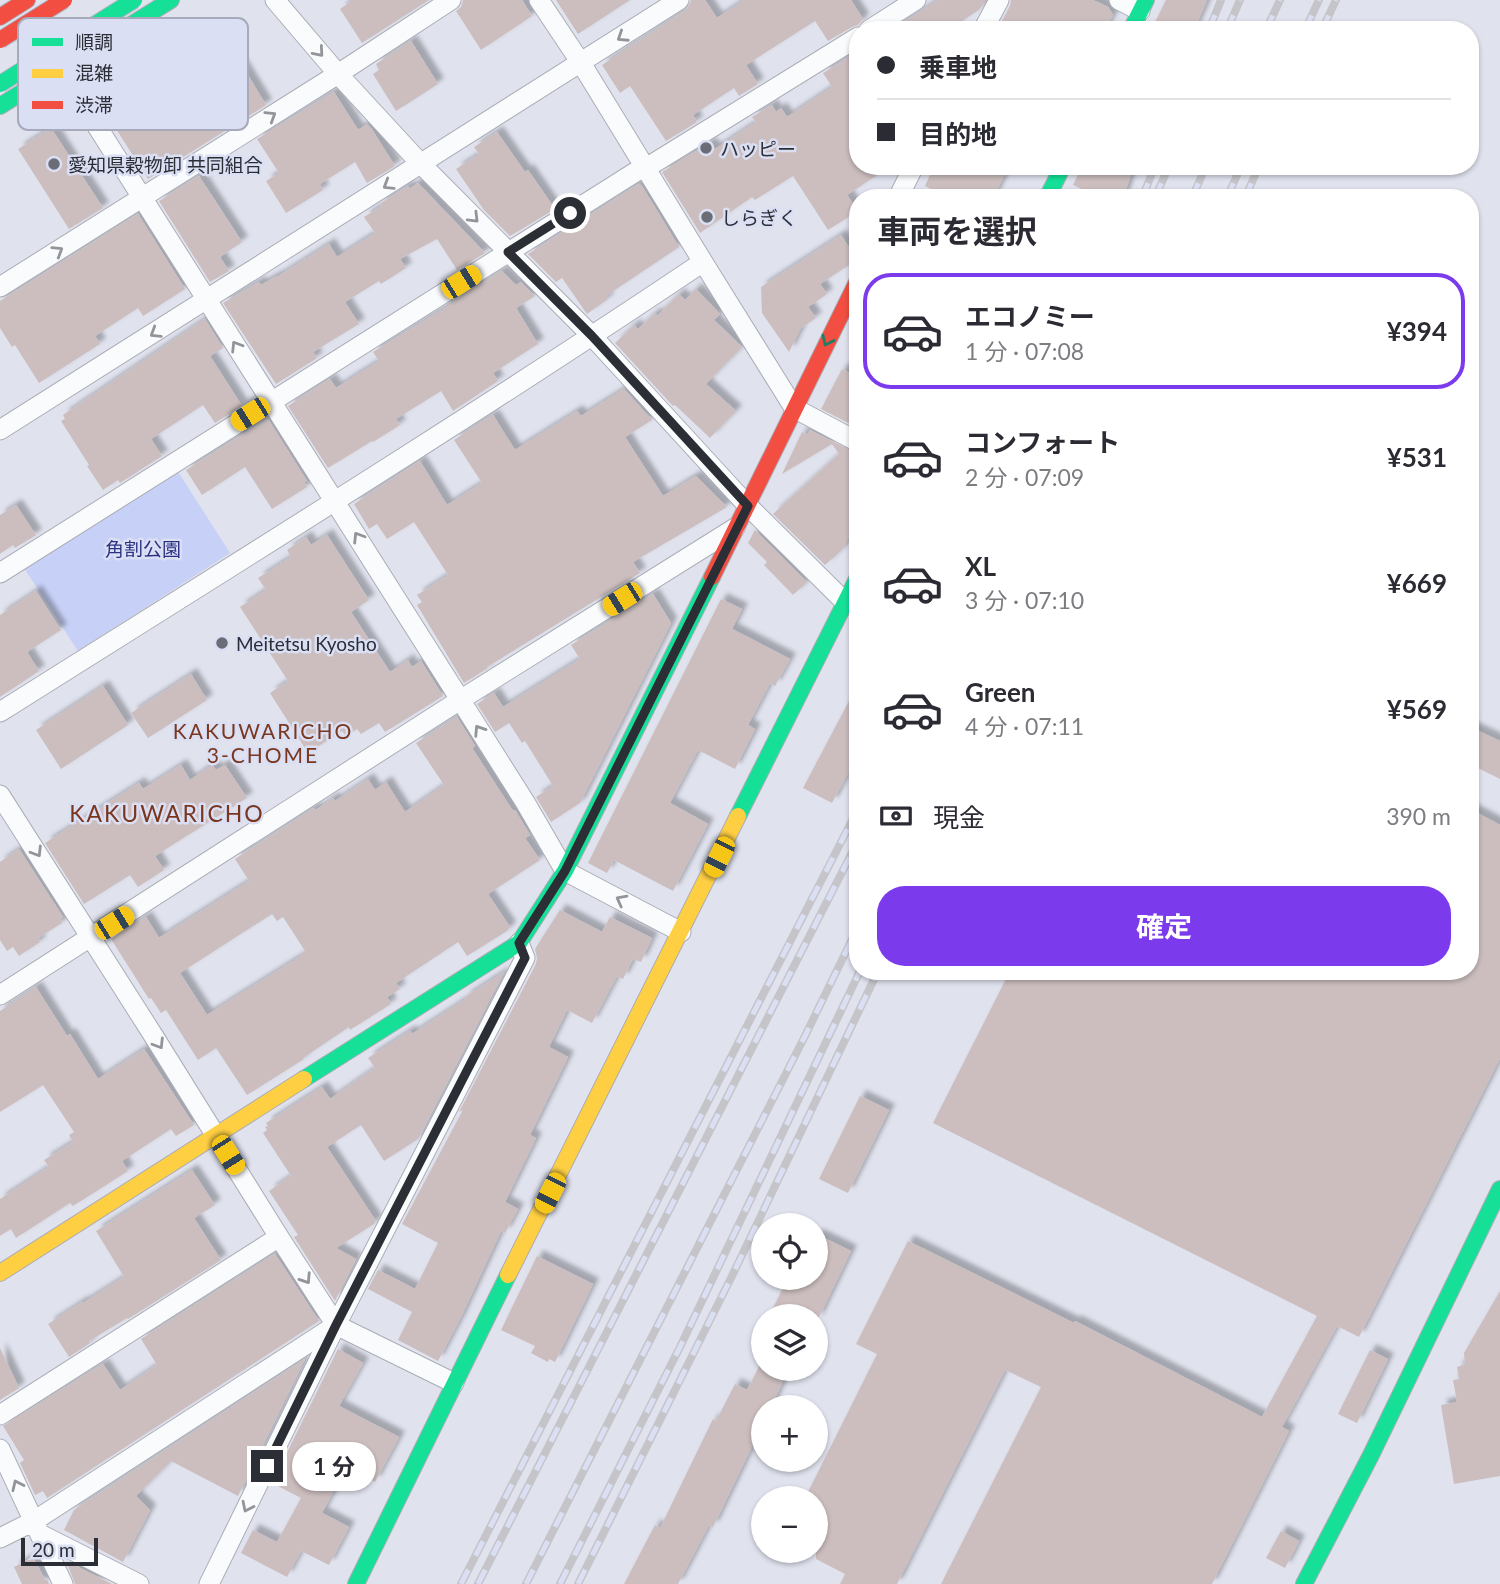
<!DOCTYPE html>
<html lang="ja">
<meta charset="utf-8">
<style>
body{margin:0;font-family:Lato,"Noto Sans JP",sans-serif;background:#f2f2f3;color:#2b2b33;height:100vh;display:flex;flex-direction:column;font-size:26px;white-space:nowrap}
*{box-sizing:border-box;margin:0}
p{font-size:23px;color:#7c7c81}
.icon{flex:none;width:38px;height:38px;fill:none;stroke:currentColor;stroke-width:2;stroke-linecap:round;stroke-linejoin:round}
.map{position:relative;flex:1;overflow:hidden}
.details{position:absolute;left:849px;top:189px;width:630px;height:791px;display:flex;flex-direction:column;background:#fff;border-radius:28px;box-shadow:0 2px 5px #0004}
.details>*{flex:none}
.banner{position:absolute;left:849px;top:21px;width:630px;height:154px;border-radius:28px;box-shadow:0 2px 5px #0004;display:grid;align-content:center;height:154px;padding:0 28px;background:#fff}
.controls{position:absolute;left:751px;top:1213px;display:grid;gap:14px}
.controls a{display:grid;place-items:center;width:77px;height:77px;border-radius:50%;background:#fff;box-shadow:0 2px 5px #0004;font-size:35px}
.scale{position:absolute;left:21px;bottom:18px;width:77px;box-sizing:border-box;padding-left:7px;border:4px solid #2c2e36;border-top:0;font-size:19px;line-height:24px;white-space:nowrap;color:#2c2e36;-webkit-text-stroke:5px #dadff4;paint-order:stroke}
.end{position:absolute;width:32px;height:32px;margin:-16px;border:9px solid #2c2e36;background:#fff;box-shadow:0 0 0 4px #fff}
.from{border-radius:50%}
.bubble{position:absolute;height:49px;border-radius:24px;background:#fff;box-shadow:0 2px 5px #0004;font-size:23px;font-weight:700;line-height:49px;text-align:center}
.car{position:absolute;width:21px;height:42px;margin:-21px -10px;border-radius:9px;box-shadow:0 0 5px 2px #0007;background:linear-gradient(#f5c518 24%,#345 0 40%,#f5c518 0 76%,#345 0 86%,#f5c518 0)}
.banner b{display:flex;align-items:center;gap:24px;height:66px;font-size:26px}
.banner b+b{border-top:2px solid #e1e1e2}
.banner i{width:18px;height:18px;background:#2b2b33}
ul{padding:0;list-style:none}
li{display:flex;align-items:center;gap:21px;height:116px;margin:0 14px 10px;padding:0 14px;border:4px solid transparent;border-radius:28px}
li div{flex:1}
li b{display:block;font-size:26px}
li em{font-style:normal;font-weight:700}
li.active{border-color:#7c3aed}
li>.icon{width:63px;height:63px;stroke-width:1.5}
h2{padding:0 28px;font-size:32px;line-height:84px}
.pay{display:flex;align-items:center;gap:18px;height:77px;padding:0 28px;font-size:26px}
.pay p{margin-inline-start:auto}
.action{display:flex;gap:14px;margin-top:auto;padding:14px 28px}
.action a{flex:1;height:80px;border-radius:28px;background:#7c3aed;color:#fff;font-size:28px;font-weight:700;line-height:80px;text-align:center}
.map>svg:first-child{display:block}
.green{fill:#c7d0f6}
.building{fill:#ccbebe;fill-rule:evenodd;filter:url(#shadow)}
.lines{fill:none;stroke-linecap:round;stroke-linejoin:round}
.street-casing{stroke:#abadb6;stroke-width:21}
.fast-casing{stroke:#abadb6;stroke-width:18}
.slow-casing{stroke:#abadb6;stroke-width:18}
.jam-casing{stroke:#abadb6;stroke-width:18}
.street{stroke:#fafbfc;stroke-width:19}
.fast{stroke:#16e098;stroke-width:16}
.slow{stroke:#ffcf43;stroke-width:16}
.jam{stroke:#f24e42;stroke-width:16}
.rail-casing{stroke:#c5c5c9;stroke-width:8}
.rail{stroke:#dadff4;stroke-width:5;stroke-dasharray:16;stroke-linecap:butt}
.fast-bridge-casing{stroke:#afb3c4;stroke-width:18;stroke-linecap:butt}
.jam-bridge-casing{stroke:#afb3c4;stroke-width:18;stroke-linecap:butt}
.fast-bridge{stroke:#16e098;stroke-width:16}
.jam-bridge{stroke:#f24e42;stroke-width:16}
.oneway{stroke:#939499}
.oneway2{stroke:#227e62}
.route{stroke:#2c2e36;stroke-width:9}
.poi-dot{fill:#6b6d76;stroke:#dadff4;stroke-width:2.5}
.labels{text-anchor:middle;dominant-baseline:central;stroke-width:5;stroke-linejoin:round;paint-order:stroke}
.poi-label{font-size:19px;fill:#2c2e36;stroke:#dadff4;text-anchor:start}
.park-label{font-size:19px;fill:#2b3283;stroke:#dadff4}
.neighbourhood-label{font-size:21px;letter-spacing:2px;fill:#7a371e;stroke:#dadff4}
.quarter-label{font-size:23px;letter-spacing:2px;fill:#7a371e;stroke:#dadff4}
.key{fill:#dadff4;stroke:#a6aabb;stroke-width:2}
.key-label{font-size:19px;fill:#2c2e36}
</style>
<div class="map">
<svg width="1500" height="1584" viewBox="0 0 1500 1584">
<defs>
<filter id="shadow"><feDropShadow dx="6" dy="-6" stdDeviation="2" flood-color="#0004"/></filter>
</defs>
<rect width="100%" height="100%" fill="#e0e2ee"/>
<path class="green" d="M175 467 230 553 78 651 22 565Z"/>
<path class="building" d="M353 0H429L362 43 340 9Z
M463 0H522L532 16 481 50 456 11 462 6Z
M556 0H630L578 34Z
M691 0H705L717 18 744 0H851L863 19 858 25 852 27 828 41 815 21 746 65 758 84 739 96 734 88 693 115 697 122 666 141 630 86 620 93 602 65 686 10 689 6Z
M938 0H985L980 9 949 30H893Z
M1011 0H1093L1108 7 1113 15 1105 30H997L1010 6Z
M1166 0H1207L1194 30H1151Z
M206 33 229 69 240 62 266 105 148 179 95 96 114 84 117 88Z
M411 41 438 84 396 111 373 74 379 70 376 64Z
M858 52V93L848 99 858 113V166H891L847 195 858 211 828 230 793 176 755 200 752 197 700 233 662 172 710 143 715 149 756 122 752 117 772 105 776 112 781 108 787 117 832 87 823 73Z
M334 92 358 130 367 124 371 128 395 166 367 183 355 162 320 184 323 190 286 213 266 181 279 173 257 139Z
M51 128 103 208 69 229 18 149Z
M497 132 525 172 528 170 555 209 510 236 484 210 456 169 479 154 474 147Z
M934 166H1009L993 198H949L925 186Z
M1082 166H1134L1123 198H1100L1073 185Z
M199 176 242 242 220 257 229 271 210 282 159 201Z
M418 183 485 253 457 270 437 239 400 259 406 268 381 284 379 281 345 302 359 324 313 352 317 358 276 384 223 303 259 282 261 285 277 276V277L329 244 337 257 375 233 364 217 382 206 380 204 408 186 409 189Z
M639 184 642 186 679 247 606 296 608 299 587 314 562 278 556 282 528 254Z
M138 214 185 289 143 316 138 308 95 336 100 344 39 383 15 345 12 347 0 328V301Z
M841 235 857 260 820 284 827 294 808 307 816 318 801 328 789 352 762 313 761 287Z
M502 271 516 285 521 282 535 296 516 308 538 344 493 373 498 381 453 411 441 391 396 419 400 425 373 442 372 441 328 468 288 406 330 379 336 388 379 361 373 352 455 302 454 301Z
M696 289 720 314 714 320 742 347 706 384 736 411 710 438 675 405 673 406 615 343 634 325 638 329 655 313 657 316 679 294 685 300Z
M205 319 223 348 210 356 242 406 215 423 203 405 151 439 162 456 120 483 118 480 103 490 87 466 89 465 61 421 65 419 63 415Z
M842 369 858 377V428L821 409Z
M624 389 652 420 625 437 663 496 696 476 727 507 633 562 640 573 487 667 488 668 464 683 417 605 422 602 417 595 448 575 414 522 387 539 377 524 369 529 354 504 420 461 447 505 482 483 454 440 493 415 515 450 577 411 581 416Z
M268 419 307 481 304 482 307 487 272 509 245 467 202 495 186 470Z
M810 430 858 454V519L842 550 825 565 773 514 839 454 832 444 782 474 802 432 807 435Z
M16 505 36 535 15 548 13 545 0 554V515Z
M755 530 807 582 793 595 764 565 767 562 748 543Z
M327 535 369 600 351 612 390 672 408 660 412 667 421 661 443 696 385 732 379 723 361 734 357 729 346 736 342 731 308 753 270 693 288 681 240 607 266 590 258 578 291 557 287 550 306 537 311 545Z
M36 591 61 630 27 652 39 671 0 697V615Z
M653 594 671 623 580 803 551 822 536 797 553 786 525 741 522 743 509 723 495 732 477 704 494 693 503 707 580 659 571 645Z
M721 599 742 609 732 629 790 659 775 686 770 683 748 725 755 729 735 769 698 750 670 803 708 824 673 891 614 860 607 873 588 863Z
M191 674 207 700 148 738 131 713Z
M858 684V755L832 803 803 788Z
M103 686 128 725 61 769 36 730Z
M457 717 475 746 472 748 513 811 515 810 530 835 525 838 540 860 488 894 510 927 507 931 467 956 458 942 396 983 400 989 387 997 391 1004 350 1030 349 1027 303 1058 304 1059 247 1095 216 1048 198 1060 166 1010 161 1013 151 998 149 999 111 939 146 917 159 938 249 881 235 859 314 808 316 810 333 798 335 801 368 779 375 790 386 782 405 812 444 785 416 743ZM272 914 277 921 283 917 305 951 300 954 301 956 207 1015 180 973Z
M1470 727 1500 741V779L1470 764Z
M181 765 190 780 212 765 216 770 225 765 247 798 155 856 164 870 138 887 130 875 84 904 45 843 139 783 143 789Z
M1470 809 1500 825V1058L1359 1337 1337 1326 1282 1427 1289 1431 1212 1584H941L1041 1387 1005 1370 897 1584H840L845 1574 816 1559V1498H805L877 1354 856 1344 908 1241 1074 1323 1075 1321 1262 1417 1317 1316 933 1123 1010 971H1470Z
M19 849 63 917 60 919 62 923 38 938 40 942 19 956 13 947 7 951 0 940V862Z
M560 910 602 932 610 917 652 938 641 962 633 959 623 979 617 976 592 1023 567 1010 549 1047 568 1057 530 1135 536 1138 505 1202 518 1209 505 1233 501 1231 461 1317 438 1361 398 1340 412 1312 368 1289 378 1270 415 1289 438 1243 402 1224 463 1110 459 1112 536 964 537 958 535 949Z
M504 972 418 1139 384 1161 361 1125 327 1147 376 1221 374 1224 336 1248 356 1259 335 1301 294 1237 298 1235 269 1191 291 1176 263 1133 267 1130 265 1127 268 1126 266 1123 322 1087 330 1099 375 1068 368 1058 410 1031 412 1034 466 999 465 997Z
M36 987 67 1036 70 1034 98 1079 144 1049 194 1125 176 1136 171 1129 122 1161 128 1171 73 1206 70 1203 16 1238 11 1229 0 1236V1199L49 1167 44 1160 73 1142 69 1135 74 1132 43 1085 0 1112V1011Z
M860 1096 889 1110 848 1193 819 1179Z
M192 1170 215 1205 194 1218 221 1260 128 1319 127 1318 89 1341 90 1343 69 1357 48 1324 82 1302 83 1303 124 1277 96 1231Z
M816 1234 851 1251 816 1323V1316H769L788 1278H816Z
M275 1254 319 1321 47 1498 43 1491 35 1495 20 1463 24 1460 3 1426 103 1364 120 1390 157 1365 141 1339Z
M537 1256 593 1284 555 1362 549 1359 548 1362 531 1353 535 1346 501 1330Z
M1500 1291V1476L1454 1484 1441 1405 1457 1402 1453 1380 1459 1379 1457 1367 1465 1364 1464 1353Z
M0 1348 19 1388 0 1400Z
M338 1349 363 1363 339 1406 399 1437 375 1482 346 1467 322 1513 349 1527 329 1565 301 1551 287 1577 241 1553 253 1530 277 1542 301 1498 272 1483Z
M1370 1350 1388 1359 1357 1423 1338 1414Z
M305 1359 238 1496 171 1461 136 1496 150 1510 123 1562 64 1530 74 1510Z
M763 1359V1368H789L771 1407H763V1423L755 1440 713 1527 709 1525 678 1584H624L655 1525 660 1528 713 1419 716 1421 735 1384 747 1390Z
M1281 1531 1299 1541 1285 1568 1266 1558Z
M33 1557 45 1580 47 1579 49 1584H22L14 1567Z
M72 1564 112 1584H75L68 1566Z"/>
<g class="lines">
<g class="street-casing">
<path id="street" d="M275 0 338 74 421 164 592 336 748 506 845 602
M539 0 581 63 703 262
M1119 0 1140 11
M869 30 916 0
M983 30 999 0
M55 60 525 802 565 871 681 932
M646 168 858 37
M898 198 914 166
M0 287 338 74 451 0
M0 430 679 0
M0 573 645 166
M0 712C235 564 472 417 703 262L794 408 858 442
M0 795 153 1035 279 1237 336 1325 454 1383
M0 995 460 700 735 528
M0 1415 279 1237
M0 1449 63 1584
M40 1534 139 1584
M0 1538 34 1521 336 1325
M209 1584 336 1325 525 958 519 943"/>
</g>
<g class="fast-casing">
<path id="fast" d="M1131 30 1146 0
M0 106 171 0
M1047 198 1063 166
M738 816 858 577
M304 1079 519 943 565 871 712 577
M356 1584 508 1275
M1304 1584 1371 1455 1500 1189"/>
</g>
<g class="slow-casing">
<path id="slow" d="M0 1273 304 1079
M508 1275 738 816"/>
</g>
<g class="jam-casing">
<path id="jam" d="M0 17 27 0
M712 577 858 280"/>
</g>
<use href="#street" class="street"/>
<use href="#fast" class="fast"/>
<use href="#slow" class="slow"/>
<use href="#jam" class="jam"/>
<g class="rail-casing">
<path id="rail" d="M1209 30 1221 0
M1227 30 1240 0
M1266 30 1280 0
M1305 30 1319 0
M1322 30 1336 0
M1142 198 1155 166
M1155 198 1169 166
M1192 198 1206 166
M1227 198 1241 166
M1245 198 1259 166
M461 1584 858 809
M478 1584 858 841
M526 1584 805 1036 858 927
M560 1584 680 1347 860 971
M578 1584 732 1276 878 971"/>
</g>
<use href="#rail" class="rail"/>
<g class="fast-bridge-casing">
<path id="fast-bridge" d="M0 84 134 0"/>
</g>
<g class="jam-bridge-casing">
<path id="jam-bridge" d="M0 40 64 0"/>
</g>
<use href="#fast-bridge" class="fast-bridge"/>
<use href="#jam-bridge" class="jam-bridge"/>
</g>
<defs><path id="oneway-chevron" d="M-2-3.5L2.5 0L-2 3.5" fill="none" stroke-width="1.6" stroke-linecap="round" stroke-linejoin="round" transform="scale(1.75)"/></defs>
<g class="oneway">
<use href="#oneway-chevron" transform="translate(622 37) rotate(147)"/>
<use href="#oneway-chevron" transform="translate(319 52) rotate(49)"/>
<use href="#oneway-chevron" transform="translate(271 116) rotate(-32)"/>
<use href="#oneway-chevron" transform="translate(388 185) rotate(148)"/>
<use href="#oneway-chevron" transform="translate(474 218) rotate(45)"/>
<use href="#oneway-chevron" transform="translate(58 251) rotate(-32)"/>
<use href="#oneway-chevron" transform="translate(155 333) rotate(148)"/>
<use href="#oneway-chevron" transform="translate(236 346) rotate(-122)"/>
<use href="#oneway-chevron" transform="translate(358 537) rotate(-122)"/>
<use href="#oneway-chevron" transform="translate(479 730) rotate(-123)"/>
<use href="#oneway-chevron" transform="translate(37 852) rotate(58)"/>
<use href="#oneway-chevron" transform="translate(621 900) rotate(-152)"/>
<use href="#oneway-chevron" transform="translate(159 1044) rotate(58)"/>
<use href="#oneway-chevron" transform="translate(306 1279) rotate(57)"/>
<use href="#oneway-chevron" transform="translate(17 1485) rotate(-115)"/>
<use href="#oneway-chevron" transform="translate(247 1507) rotate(116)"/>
</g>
<use class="oneway2" href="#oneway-chevron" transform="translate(827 341) rotate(116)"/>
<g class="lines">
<path class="route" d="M267 1466 336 1325 525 958 519 943 565 871 748 506 592 336 508 252 570 213"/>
</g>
<g class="poi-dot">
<circle cx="706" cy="148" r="7"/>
<circle cx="54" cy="164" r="7"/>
<circle cx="707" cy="217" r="7"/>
<circle cx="222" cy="643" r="7"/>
</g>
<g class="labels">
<g class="poi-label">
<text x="720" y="148">ハッピー</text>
<text x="68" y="164">愛知県穀物卸 共同組合</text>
<text x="721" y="217">しらぎく</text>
<text x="236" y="643">Meitetsu Kyosho</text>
</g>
<g class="park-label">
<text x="143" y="548">角割公園</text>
</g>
<g class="neighbourhood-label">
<text x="263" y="730">KAKUWARICHO<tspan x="263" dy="24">3-CHOME</tspan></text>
</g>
<g class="quarter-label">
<text x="167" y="813">KAKUWARICHO</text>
</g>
</g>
<rect x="18" y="18" width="230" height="112" rx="10" class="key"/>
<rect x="32" y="38" width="31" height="8" fill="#16e098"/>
<rect x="32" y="69" width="31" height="9" fill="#ffcf43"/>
<rect x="32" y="101" width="31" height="8" fill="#f24e42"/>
<g class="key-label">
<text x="75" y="49">順調</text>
<text x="75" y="80">混雑</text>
<text x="75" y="112">渋滞</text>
</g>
</svg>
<div class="controls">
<a><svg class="icon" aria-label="locate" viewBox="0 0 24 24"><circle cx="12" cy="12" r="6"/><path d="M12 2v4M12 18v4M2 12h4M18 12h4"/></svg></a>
<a><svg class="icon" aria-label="layers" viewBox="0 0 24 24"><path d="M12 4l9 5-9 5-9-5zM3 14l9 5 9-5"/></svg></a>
<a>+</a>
<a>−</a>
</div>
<div class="scale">20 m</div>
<i class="end from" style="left:570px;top:213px"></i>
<i class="end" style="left:267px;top:1466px"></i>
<div class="bubble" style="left:292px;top:1442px;width:84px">1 分</div>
<i class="car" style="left:461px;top:282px;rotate:58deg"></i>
<i class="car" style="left:250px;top:414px;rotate:238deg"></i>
<i class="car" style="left:622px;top:599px;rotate:238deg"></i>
<i class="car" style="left:719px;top:857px;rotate:206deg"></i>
<i class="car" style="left:114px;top:923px;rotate:58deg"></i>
<i class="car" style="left:228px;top:1155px;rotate:148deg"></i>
<i class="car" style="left:550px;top:1193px;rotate:207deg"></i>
<div class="banner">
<b><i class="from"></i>乗車地</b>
<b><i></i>目的地</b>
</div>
<section class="details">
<h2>車両を選択</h2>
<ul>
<li class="active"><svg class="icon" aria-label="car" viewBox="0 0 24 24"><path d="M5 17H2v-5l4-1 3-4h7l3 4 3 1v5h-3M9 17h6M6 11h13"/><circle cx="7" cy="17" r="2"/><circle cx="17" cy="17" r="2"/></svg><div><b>エコノミー</b><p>1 分 · 07:08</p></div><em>¥394</em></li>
<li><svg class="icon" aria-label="car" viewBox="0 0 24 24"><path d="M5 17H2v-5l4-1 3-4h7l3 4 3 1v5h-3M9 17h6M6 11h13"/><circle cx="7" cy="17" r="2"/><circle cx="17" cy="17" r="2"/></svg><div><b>コンフォート</b><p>2 分 · 07:09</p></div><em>¥531</em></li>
<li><svg class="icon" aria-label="car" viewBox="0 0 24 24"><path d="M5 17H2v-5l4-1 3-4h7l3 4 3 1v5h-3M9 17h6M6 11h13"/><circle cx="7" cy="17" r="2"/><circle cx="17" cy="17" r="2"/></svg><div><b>XL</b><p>3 分 · 07:10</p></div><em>¥669</em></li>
<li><svg class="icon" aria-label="car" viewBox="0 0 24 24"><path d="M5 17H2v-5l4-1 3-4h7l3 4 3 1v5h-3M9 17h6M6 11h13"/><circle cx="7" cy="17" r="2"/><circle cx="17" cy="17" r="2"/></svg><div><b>Green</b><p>4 分 · 07:11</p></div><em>¥569</em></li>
</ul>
<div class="pay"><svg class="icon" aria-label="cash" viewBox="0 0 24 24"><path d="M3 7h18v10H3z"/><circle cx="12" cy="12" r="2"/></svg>現金<p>390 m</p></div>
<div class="action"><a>確定</a></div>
</section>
</div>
